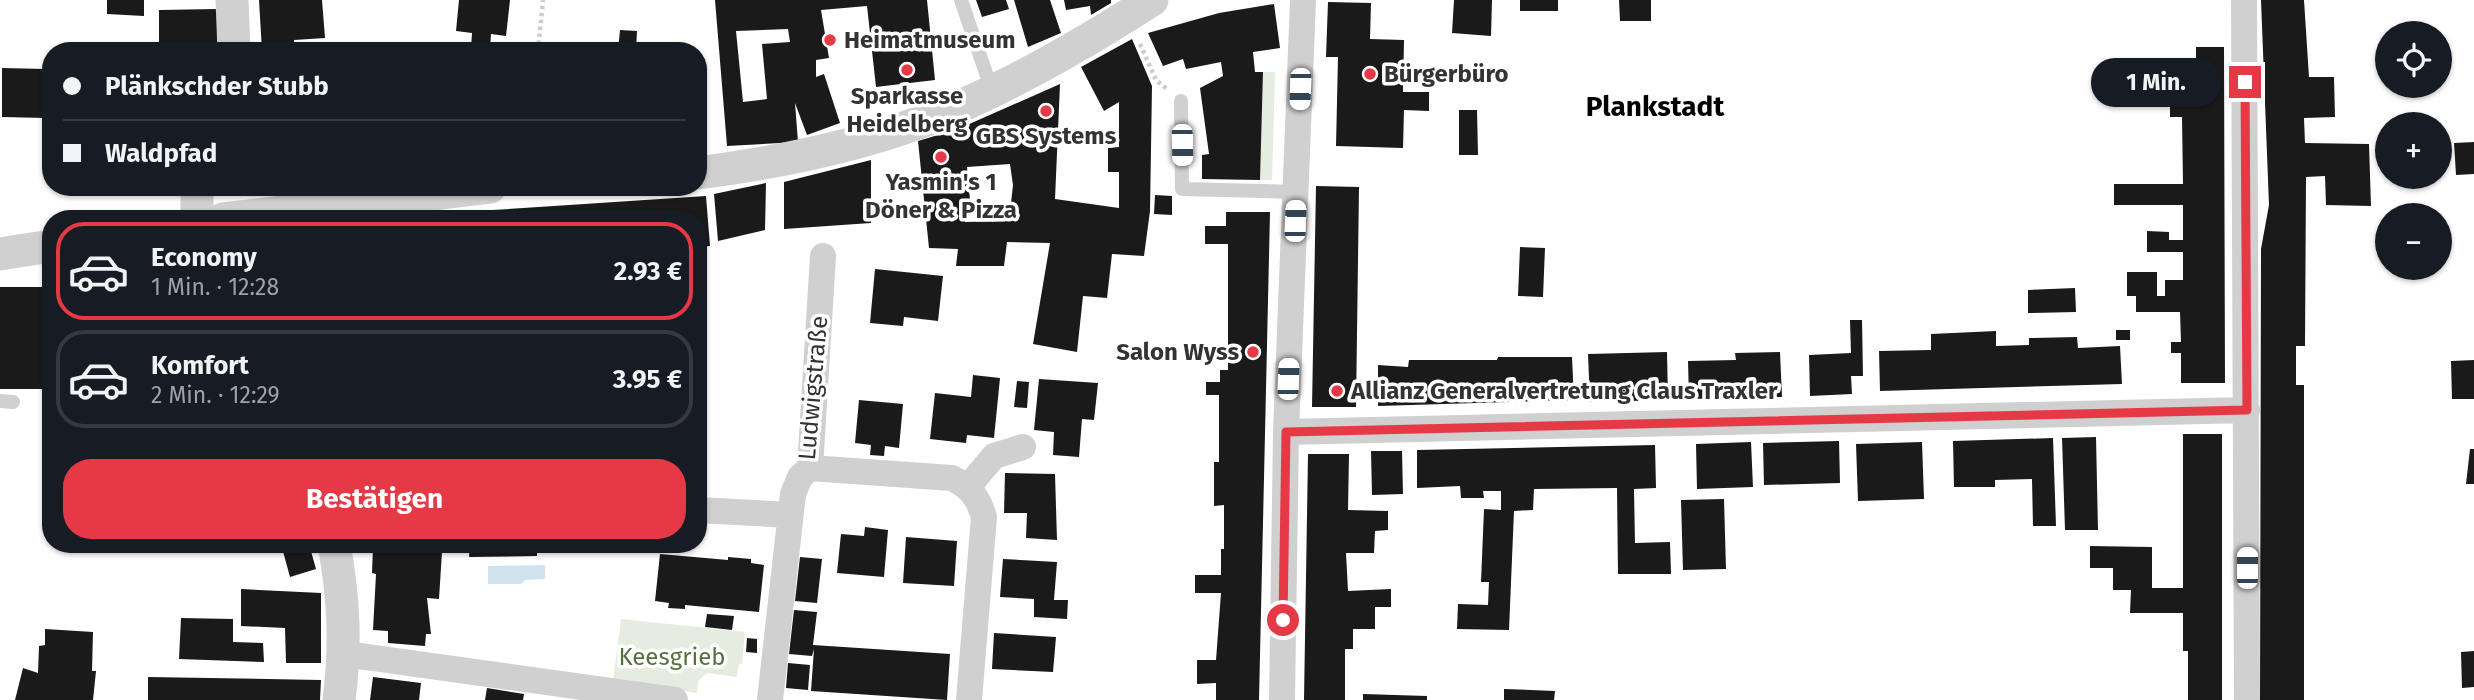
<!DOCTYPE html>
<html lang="de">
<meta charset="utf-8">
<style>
body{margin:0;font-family:"Fira Sans",sans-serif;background:#242831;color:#f1f3f6;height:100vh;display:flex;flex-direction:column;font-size:26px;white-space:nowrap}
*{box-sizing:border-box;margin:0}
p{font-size:23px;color:#9ea1a6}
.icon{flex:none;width:38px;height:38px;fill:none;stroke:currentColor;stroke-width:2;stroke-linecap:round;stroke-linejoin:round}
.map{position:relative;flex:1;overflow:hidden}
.side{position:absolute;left:42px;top:210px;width:665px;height:343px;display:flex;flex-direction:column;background:#171b24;border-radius:28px;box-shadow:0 2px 5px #0004}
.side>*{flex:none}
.hud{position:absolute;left:42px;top:42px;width:665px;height:154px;border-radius:28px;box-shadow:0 2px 5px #0004;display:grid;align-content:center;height:154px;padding:0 21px;background:#171b24}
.tools{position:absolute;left:2375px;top:21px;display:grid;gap:14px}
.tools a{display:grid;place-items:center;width:77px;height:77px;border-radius:50%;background:#171b24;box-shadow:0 2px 5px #0004;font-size:35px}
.end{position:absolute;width:32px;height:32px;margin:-16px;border:9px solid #e63946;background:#fff;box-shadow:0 0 0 4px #fff}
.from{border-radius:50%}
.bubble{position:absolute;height:49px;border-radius:24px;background:#171b24;box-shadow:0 2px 5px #0004;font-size:23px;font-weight:700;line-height:49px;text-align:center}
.car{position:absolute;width:21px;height:42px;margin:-21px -10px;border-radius:9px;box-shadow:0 0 5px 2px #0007;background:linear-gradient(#fff 24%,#345 0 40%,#fff 0 76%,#345 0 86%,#fff 0)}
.hud b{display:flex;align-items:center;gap:24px;height:66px;font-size:26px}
.hud b+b{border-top:2px solid #363941}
.hud i{width:18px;height:18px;background:#f1f3f6}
ul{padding:12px 0 0;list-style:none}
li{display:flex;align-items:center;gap:21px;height:98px;margin:0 14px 10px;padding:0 7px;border:4px solid #363941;border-radius:28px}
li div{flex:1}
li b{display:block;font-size:26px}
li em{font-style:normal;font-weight:700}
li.on{border-color:#e63946}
li>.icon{width:63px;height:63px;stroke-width:1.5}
.button{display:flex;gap:14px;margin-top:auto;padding:14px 21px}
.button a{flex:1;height:80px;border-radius:28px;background:#e63946;color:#fff;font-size:28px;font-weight:700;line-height:80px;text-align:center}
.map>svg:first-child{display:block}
.green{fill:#e6ecdf}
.water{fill:#cfe2ee}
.building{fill:#1a1a1a;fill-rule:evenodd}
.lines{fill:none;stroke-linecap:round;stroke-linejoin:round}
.path{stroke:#cdcdcd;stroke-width:4.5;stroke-dasharray:3.5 3.5;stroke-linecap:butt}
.service{stroke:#d0d0d0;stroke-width:14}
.minor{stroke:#d0d0d0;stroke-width:26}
.tertiary{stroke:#d0d0d0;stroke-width:33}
.route{stroke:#e63946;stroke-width:9}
.poi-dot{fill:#e63946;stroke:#fff;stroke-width:2.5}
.labels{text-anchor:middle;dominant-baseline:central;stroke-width:7;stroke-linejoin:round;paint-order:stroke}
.poi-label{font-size:24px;font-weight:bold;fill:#333;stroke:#fff;text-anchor:start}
.street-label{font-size:24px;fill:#333;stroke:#fff}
.park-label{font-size:24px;fill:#56703f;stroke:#fff}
.quarter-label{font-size:28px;font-weight:bold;fill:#000;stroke:#fff}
</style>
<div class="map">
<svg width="2474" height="700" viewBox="0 0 2474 700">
<rect width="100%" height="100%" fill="#fff"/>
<path class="green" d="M1263 72H1275L1272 180H1260Z
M621 619 745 632 742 664H739L737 677 707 673 698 681 697 693 613 680Z"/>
<path class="water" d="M545 565V579L525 580 521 584H488V566Z"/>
<path class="building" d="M107 0H144V16L107 14Z
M259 0H322L325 38 294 40 295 51H262Z
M459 0H510L506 36 491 34 490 50 471 48 472 33 456 31Z
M715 0H927L935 80 876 87 867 6 821 10 829 58 816 60V77L824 74 840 123 807 135 795 103 798 142 727 146ZM788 29 790 42 762 44 767 99 743 102 736 31Z
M976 0H1006L1009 9 982 17Z
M1014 0H1050L1061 33 1028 47Z
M1064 0H1111V3L1091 15 1090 6 1066 10Z
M1454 0H1492L1491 36 1452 33Z
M1520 0H1558V11H1520Z
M1619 0H1651V21H1620Z
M2261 0H2304L2309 77H2334L2335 117 2304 118 2305 143 2369 144 2371 206 2326 205 2325 176 2306 177 2305 346H2296V385H2304V700H2260L2261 249 2269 205Z
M1328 2 1371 3 1370 39 1404 40 1403 92H1429V111L1404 110 1403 148 1336 146 1338 57H1326Z
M1274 4 1280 48 1253 52 1255 72H1263L1260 180 1202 179V155L1209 154 1200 88 1223 76 1221 62 1186 69 1183 59 1163 66 1148 33 1219 13Z
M217 9V44L159 45V10Z
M620 30 637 31 636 51H618Z
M1132 39 1152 86 1150 211 1144 256 1112 254 1107 298 1083 296 1077 352 1033 344 1050 243 1007 242 1004 266H956L958 249 929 248 918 141 958 129 1060 84 1055 199 1119 208V172H1108V148L1119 147V102L1104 111 1081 67ZM1010 164 1013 185 1009 221 965 222 970 200 967 167Z
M2196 47H2224L2225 383H2181V353H2171V342H2181L2180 312H2136V296H2127V272H2157V296H2165V280H2183V252H2147V231L2169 232V240H2183V205H2114V184H2183L2182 117H2170V76H2196Z
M2 68 46 69 45 118 2 117Z
M1459 110H1477L1478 155H1459Z
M2474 142V174L2456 175 2454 143Z
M871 160V223L784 229V182Z
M766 183 765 230 718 241 714 194Z
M1316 186 1359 187 1356 407H1312Z
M1155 195 1172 196V215L1154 214Z
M706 196 710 246 698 247V219H494L493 210Z
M1226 212H1270L1259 700H1216V683L1197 684V660H1216L1221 593H1195V575H1221V549H1224V505L1214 506V462H1219V395H1206V382H1220V370H1228V244H1205V226H1226Z
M456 215V219H434V217Z
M1520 247 1545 248 1543 297 1518 296Z
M875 269 943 276 938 321 904 317 903 326 870 323Z
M0 287H51V389H0Z
M2075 288 2076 312 2028 313V290Z
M1850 320H1862L1863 376H1851L1852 394 1810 396 1809 355 1851 353Z
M2116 330H2130V340H2116Z
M1996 331V346L2029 345V338L2077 337 2078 348 2120 346 2122 384 1880 391 1879 351 1931 350V334Z
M1667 352 1668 400 1590 402 1588 354Z
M1780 352 1782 397 1689 399 1688 361 1736 360 1735 353Z
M1498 357H1572L1574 400 1378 406V365L1408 367 1409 360H1497Z
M2474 360V399H2452L2451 361Z
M973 375 1000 378 994 438 967 435 966 443 930 439 935 393 971 397Z
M1039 379 1098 383 1094 420 1082 419 1079 457 1053 455 1054 432 1034 430Z
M1017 381 1029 382 1027 408 1014 407Z
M859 400 903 404 899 448 885 446 884 456 870 455 871 445 855 443Z
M2183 434H2222V700H2188V651H2183V613H2130L2131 590H2113V568H2090V546L2152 547V588H2183Z
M2096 437 2098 530H2065L2062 438Z
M2053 438 2056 526H2033L2032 479 1995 480V487H1954L1953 441Z
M1839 441 1840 483 1764 485 1763 443Z
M1751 442 1753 487 1697 489 1696 444Z
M1922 442 1924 499 1858 501 1856 444Z
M1655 445 1656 488 1634 489 1635 543 1670 542 1671 574H1618L1617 488 1534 489 1533 510 1514 511 1509 630 1457 629 1458 604 1488 605 1489 582H1481L1484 509 1501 510V491H1483L1484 498H1461L1460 486 1417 488V450Z
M2470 449H2474V484H2466Z
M1371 451H1402L1403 494 1372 495Z
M1308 454H1349L1348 510 1388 511V530L1375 531 1374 553H1346L1348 591 1391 589V607H1375V629H1353V649H1345V700H1304Z
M1005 473 1055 474 1057 540 1026 538 1027 513H1004Z
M1724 499 1726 569 1683 570 1681 500Z
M865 527 888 530 884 577 837 573 841 534 864 536Z
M906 537 957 541 954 586 903 583Z
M281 544H309L316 569 290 577Z
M470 544H537V556L469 557Z
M373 546 442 552 439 599 427 598 431 634H426L425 646 388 643V631L373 630 376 574 372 573Z
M660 554 728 560V557L751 559V563L764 565 759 612 685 605V609L668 608 669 603 655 601Z
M800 557 822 559 817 603 795 601Z
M1003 559 1057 562 1054 600H1068L1067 619 1034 617V599L1000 597Z
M241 589 321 593V663H286L285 628 241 626Z
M794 610 817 612 813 645 950 654 947 700 811 691 814 649 812 656 789 654Z
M707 614 734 616 732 630 705 627Z
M181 618 233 619V642L263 643 264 662 179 659Z
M45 629 93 632 92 671H96L93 700H15L23 668 38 673 39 646 45 645Z
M994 633 1056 637 1053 672 992 669Z
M747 638 757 639V653L746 652Z
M2474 651V687L2462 688 2461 652Z
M788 663 810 665 808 690 786 688Z
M148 677 321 680 320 700H148Z
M373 677 421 683 419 700H370Z
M487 688 524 694 523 700H485Z
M1504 689 1555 691 1554 700H1504Z
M1363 694 1427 696V700H1363Z"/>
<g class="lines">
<path class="path" d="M1140 44 1156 80 1167 89
M480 51V49
M538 51 543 0"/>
<path class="service" d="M961 0 992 91
M1181 101 1182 189 1296 192
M0 401 13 402"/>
<path class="minor" d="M2244 0 2247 700
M1286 432 2247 410
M810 468 952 478C971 488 978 497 984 517L969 700
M968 487 994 456 1023 447
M698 510 790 515
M345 654 675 700
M770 700 793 494 800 477 810 468 823 256
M1282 700 1286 432 1303 0"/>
<path class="tertiary" d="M232 0 234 51
M698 173C767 164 835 151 901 129 983 102 1079 47 1152 0
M197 219V187
M223 219 490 187
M0 254 51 246
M334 544C344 599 346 644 339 700"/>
</g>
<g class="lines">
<path class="route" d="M1283 620 1286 432 2247 410 2245 82"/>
</g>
<g class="poi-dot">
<circle cx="830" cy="40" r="7"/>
<circle cx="907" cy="70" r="7"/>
<circle cx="1370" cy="74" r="7"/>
<circle cx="1046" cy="111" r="7"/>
<circle cx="941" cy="157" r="7"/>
<circle cx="1253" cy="352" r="7"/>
<circle cx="1337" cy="391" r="7"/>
</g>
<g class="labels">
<g class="poi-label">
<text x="844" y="40">Heimatmuseum</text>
<text x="1384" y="74">Bürgerbüro</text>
<text x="907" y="96" text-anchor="middle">Sparkasse<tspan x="907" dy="28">Heidelberg</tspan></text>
<text x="1046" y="136" text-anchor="middle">GBS Systems</text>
<text x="941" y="182" text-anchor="middle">Yasmin's 1<tspan x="941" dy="28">Döner &amp; Pizza</tspan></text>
<text x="1239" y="352" text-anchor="end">Salon Wyss</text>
<text x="1351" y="391">Allianz Generalvertretung Claus Traxler</text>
</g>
<g class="street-label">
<text transform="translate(813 388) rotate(-85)">Ludwigstraße</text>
</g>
<g class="park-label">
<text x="672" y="657">Keesgrieb</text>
</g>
<g class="quarter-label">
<text x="1655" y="106">Plankstadt</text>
</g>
</g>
</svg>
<div class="tools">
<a><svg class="icon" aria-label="locate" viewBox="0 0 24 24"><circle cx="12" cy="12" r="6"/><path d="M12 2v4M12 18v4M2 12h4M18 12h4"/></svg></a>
<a>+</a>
<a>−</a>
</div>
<i class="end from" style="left:1283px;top:620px"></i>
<i class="end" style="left:2245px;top:82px"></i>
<div class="bubble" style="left:2091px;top:58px;width:130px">1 Min.</div>
<i class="car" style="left:1300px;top:89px;rotate:182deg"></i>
<i class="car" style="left:1182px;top:145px;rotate:179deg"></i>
<i class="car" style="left:1295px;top:221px;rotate:2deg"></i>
<i class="car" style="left:1288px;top:379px;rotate:2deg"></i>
<i class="car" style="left:2247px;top:568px;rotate:0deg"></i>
<div class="hud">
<b><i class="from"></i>Plänkschder Stubb</b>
<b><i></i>Waldpfad</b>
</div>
<section class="side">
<ul>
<li class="on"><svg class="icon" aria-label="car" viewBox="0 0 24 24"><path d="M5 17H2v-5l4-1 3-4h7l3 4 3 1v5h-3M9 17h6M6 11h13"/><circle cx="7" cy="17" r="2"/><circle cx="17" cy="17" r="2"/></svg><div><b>Economy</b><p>1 Min. · 12:28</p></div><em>2.93 €</em></li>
<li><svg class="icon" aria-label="car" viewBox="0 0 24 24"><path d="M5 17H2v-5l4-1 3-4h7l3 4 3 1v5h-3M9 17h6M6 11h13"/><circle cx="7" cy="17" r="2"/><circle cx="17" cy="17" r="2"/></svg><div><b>Komfort</b><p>2 Min. · 12:29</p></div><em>3.95 €</em></li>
</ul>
<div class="button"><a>Bestätigen</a></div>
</section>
</div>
